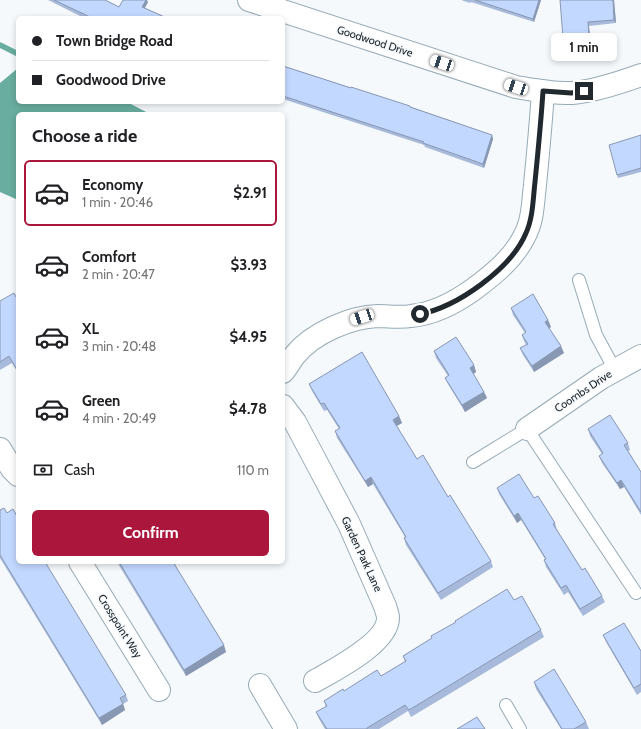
<!DOCTYPE html>
<meta charset="utf-8">
<style>
body{margin:0;font-family:Cabin,sans-serif;background:#f6f6f6;color:#202124;height:100vh;display:flex;flex-direction:column;font-size:15px;white-space:nowrap}
*{box-sizing:border-box;margin:0}
p{font-size:13px;color:#757577}
.icon{flex:none;width:22px;height:22px;fill:none;stroke:currentColor;stroke-width:2;stroke-linecap:round;stroke-linejoin:round}
.map{position:relative;flex:1;overflow:hidden}
.sheet{position:absolute;left:16px;top:112px;width:269px;height:452px;display:flex;flex-direction:column;background:#fff;border-radius:6px;box-shadow:0 2px 6px #0003}
.sheet>*{flex:none}
.hud{position:absolute;left:16px;top:16px;width:269px;height:88px;border-radius:6px;box-shadow:0 2px 6px #0003;display:grid;align-content:center;height:88px;padding:0 16px;background:#fff}
.end{position:absolute;width:18px;height:18px;margin:-9px;border:5px solid #21292e;background:#fff;box-shadow:0 0 0 2px #fff}
.from{border-radius:50%}
.bubble{position:absolute;height:28px;border-radius:6px;background:#fff;box-shadow:0 2px 6px #0003;font-size:13px;font-weight:800;line-height:28px;text-align:center}
.car{position:absolute;width:12px;height:24px;margin:-12px -6px;border-radius:5px;box-shadow:0 0 3px 1px #0007;background:linear-gradient(#fff 24%,#345 0 40%,#fff 0 76%,#345 0 86%,#fff 0)}
.hud b{display:flex;align-items:center;gap:14px;height:38px;font-size:15px}
.hud b+b{border-top:1px solid #e0e0e0}
.hud i{width:10px;height:10px;background:#202124}
ul{padding:0;list-style:none}
li{display:flex;align-items:center;gap:12px;height:66px;margin:0 8px 6px;padding:0 8px;border:2px solid transparent;border-radius:6px}
li div{flex:1}
li b{display:block;font-size:15px}
li em{font-style:normal;font-weight:800}
li.on{border-color:#ab163c}
li>.icon{width:36px;height:36px;stroke-width:1.5}
h2{padding:0 16px;font-size:18px;line-height:48px}
.pay{display:flex;align-items:center;gap:10px;height:44px;padding:0 16px;font-size:15px}
.pay p{margin-inline-start:auto}
.primary-button{display:flex;gap:8px;margin-top:auto;padding:8px 16px}
.primary-button a{flex:1;height:46px;border-radius:6px;background:#ab163c;color:#fff;font-size:16px;font-weight:800;line-height:46px;text-align:center}
.map>svg:first-child{display:block}
.water{fill:#68ad9f}
.lines{fill:none;stroke-linecap:round;stroke-linejoin:round}
.stream{stroke:#68ad9f;stroke-width:5.5}
.service-casing{stroke:#96aab6;stroke-width:14}
.minor-casing{stroke:#96aab6;stroke-width:24}
.service{stroke:#fff;stroke-width:12}
.minor{stroke:#fff;stroke-width:22}
.wall{fill:#a8badb}
.shaded-wall{fill:#8897b2}
.building{fill:#c3d8ff;stroke:#8897b2}
.route{stroke:#21292e;stroke-width:5}
.labels{text-anchor:middle;dominant-baseline:central;stroke-width:3;stroke-linejoin:round;paint-order:stroke}
.street-label{font-size:11px;fill:#21292e;stroke:#f5f9fc}
</style>
<div class="map">
<svg width="641" height="729" viewBox="0 0 641 729">
<rect width="100%" height="100%" fill="#f5f9fc"/>
<path class="water" d="M18 68V102H127L150 114H18V200L0 192V83Z"/>
<g class="lines">
<path class="stream" d="M0 45 18 54"/>
<g class="service-casing">
<path id="service" d="M579 280 596 335 615 370
M473 462 527 429 636 593
M506 705 520 729"/>
</g>
<g class="minor-casing">
<path id="minor" d="M249 0 516 87C534 90 554 94 572 93 595 91 619 83 641 75
M283 372C287 367 291 360 295 355 313 333 350 317 378 316 388 316 400 318 411 316 433 314 456 302 474 289 494 274 514 258 525 235 533 220 533 201 535 185 538 154 541 123 543 91
M283 406 295 422 321 471 349 524 385 606C386 610 388 614 388 618 388 643 334 670 315 681
M527 429 601 378 641 356
M0 449 12 469 18 475
M80 562 159 690
M260 685 286 729"/>
</g>
<use href="#service" class="service"/>
<use href="#minor" class="minor"/>
</g>
<path class="wall" d="M48 0H105L119 7 148 2 145 8 167 18H84Z
M461 0H541L534 22 471 2 470 3Z
M614 0 616 23 589 26 590 39 564 41 563 38Z
M283 66 411 107 492 135 493 139 484 168 425 147 424 145 283 99Z
M641 135V172L618 178 617 175Z
M0 301H18V373L12 363 0 370Z
M511 308 548 320 551 327 549 328 564 353 534 372 523 355 520 348 526 345 524 341 522 335 525 333 513 315Z
M434 351 474 365 476 372 473 374 484 392 487 398 465 412 448 384 445 378 448 376 436 358Z
M309 384 399 416 402 423 396 426 417 459 448 497 491 561 493 567 441 600 406 545 404 538 405 537 373 484 368 487 337 438 335 431 339 429 327 410 324 411 312 391Z
M588 429 628 443 630 450 628 451 641 472V515L624 487 620 489 602 463 599 456 602 454 590 436Z
M497 488 534 498 555 523 557 530 582 570 602 596 605 602 583 616 568 592 564 595 546 567 544 560 545 559 521 520 517 523 499 494Z
M0 510 126 695 128 701 123 704 125 710 102 725 0 558Z
M117 562H173L226 652 186 676Z
M514 600 541 630 544 637 411 717 408 711 379 729H325L319 719 316 712 326 707 324 701 344 691 381 676 405 662 403 656 432 638 431 636Z
M603 635 641 651V692L637 695 606 642Z
M534 682 586 722 589 729H561L536 689Z"/>
<path class="shaded-wall" d="M146 0H147L148 2 143 11 142 7Z
M539 0H541L534 22 533 19Z
M613 0H614L616 23 614 20Z
M588 22 589 26 590 39 589 35Z
M492 135 493 139 484 168 483 164Z
M548 320 551 327 548 329 545 322Z
M561 346 564 353 534 372 532 366Z
M474 365 476 372 472 375 470 368Z
M484 392 487 398 465 412 462 405Z
M399 416 402 423 395 427 393 420Z
M371 477 373 484 368 487 365 481Z
M621 480 624 487 620 489 617 483Z
M518 513 521 520 517 523 514 516Z
M224 645 226 652 186 676 184 670Z
M123 704 125 710 102 725 99 718Z"/>
<path class="building" d="M54 0H105L119 7 123 0H146L142 7 167 18H89L90 17Z
M475 0H539L533 19Z
M560 0H613L614 20 588 22 589 35 563 38Z
M283 66 351 88V87L410 106V107L492 135 483 164 423 143 424 142 283 96Z
M641 135V168L617 175 609 145Z
M14 293 18 301V368L17 367 16 368 9 356 0 362V301Z
M533 294 548 320 545 322 561 346 532 366 520 348 528 344 522 335 526 332 511 308Z
M456 337 474 365 470 368 484 392 462 405 445 378 449 375 434 351Z
M362 352 399 416 393 420 417 459 423 455 448 497 450 495 491 561 438 593 404 538 406 537 371 477 365 481 335 431 340 428 324 403 321 404 309 384Z
M610 415 628 443 624 445 641 472V512L621 480 617 483 599 456 603 453 588 429Z
M519 474 534 498 538 496 555 523 553 524 582 570 585 568 602 596 580 609 566 585 561 588 544 560 546 559 518 513 514 516 497 488Z
M4 508 7 513 13 509 18 518V562H45L126 695 120 698 123 704 99 718 0 555V510Z
M119 562H173L224 645 184 670Z
M507 589 514 600 522 596 541 630 409 710 405 705 367 728V729H327L316 712 327 706 324 701 343 689 344 691 377 670 381 676 406 661 403 656 432 638 431 636 456 622 455 621Z
M624 623 641 651V684L634 688 603 635Z
M554 669 586 722 574 729H562L534 682Z
M477 717 485 729H457Z"/>
<g class="lines">
<path class="route" d="M420 314C457 307 511 269 526 233 533 218 533 199 535 182 538 152 541 122 543 91L571 93 584 91"/>
</g>
<g class="labels">
<g class="street-label">
<text transform="translate(375 41) rotate(18)">Goodwood Drive</text>
<text transform="translate(583 391) rotate(-34)">Coombs Drive</text>
<text transform="translate(362 554) rotate(65)">Garden Park Lane</text>
<text transform="translate(120 626) rotate(58)">Crosspoint Way</text>
</g>
</g>
</svg>
<i class="end from" style="left:420px;top:314px"></i>
<i class="end" style="left:584px;top:91px"></i>
<div class="bubble" style="left:551px;top:33px;width:66px">1 min</div>
<i class="car" style="left:442px;top:63px;rotate:288deg"></i>
<i class="car" style="left:516px;top:87px;rotate:288deg"></i>
<i class="car" style="left:362px;top:317px;rotate:252deg"></i>
<div class="hud">
<b><i class="from"></i>Town Bridge Road</b>
<b><i></i>Goodwood Drive</b>
</div>
<section class="sheet">
<h2>Choose a ride</h2>
<ul>
<li class="on"><svg class="icon" aria-label="car" viewBox="0 0 24 24"><path d="M5 17H2v-5l4-1 3-4h7l3 4 3 1v5h-3M9 17h6M6 11h13"/><circle cx="7" cy="17" r="2"/><circle cx="17" cy="17" r="2"/></svg><div><b>Economy</b><p>1 min · 20:46</p></div><em>$2.91</em></li>
<li><svg class="icon" aria-label="car" viewBox="0 0 24 24"><path d="M5 17H2v-5l4-1 3-4h7l3 4 3 1v5h-3M9 17h6M6 11h13"/><circle cx="7" cy="17" r="2"/><circle cx="17" cy="17" r="2"/></svg><div><b>Comfort</b><p>2 min · 20:47</p></div><em>$3.93</em></li>
<li><svg class="icon" aria-label="car" viewBox="0 0 24 24"><path d="M5 17H2v-5l4-1 3-4h7l3 4 3 1v5h-3M9 17h6M6 11h13"/><circle cx="7" cy="17" r="2"/><circle cx="17" cy="17" r="2"/></svg><div><b>XL</b><p>3 min · 20:48</p></div><em>$4.95</em></li>
<li><svg class="icon" aria-label="car" viewBox="0 0 24 24"><path d="M5 17H2v-5l4-1 3-4h7l3 4 3 1v5h-3M9 17h6M6 11h13"/><circle cx="7" cy="17" r="2"/><circle cx="17" cy="17" r="2"/></svg><div><b>Green</b><p>4 min · 20:49</p></div><em>$4.78</em></li>
</ul>
<div class="pay"><svg class="icon" aria-label="cash" viewBox="0 0 24 24"><path d="M3 7h18v10H3z"/><circle cx="12" cy="12" r="2"/></svg>Cash<p>110 m</p></div>
<div class="primary-button"><a>Confirm</a></div>
</section>
</div>
